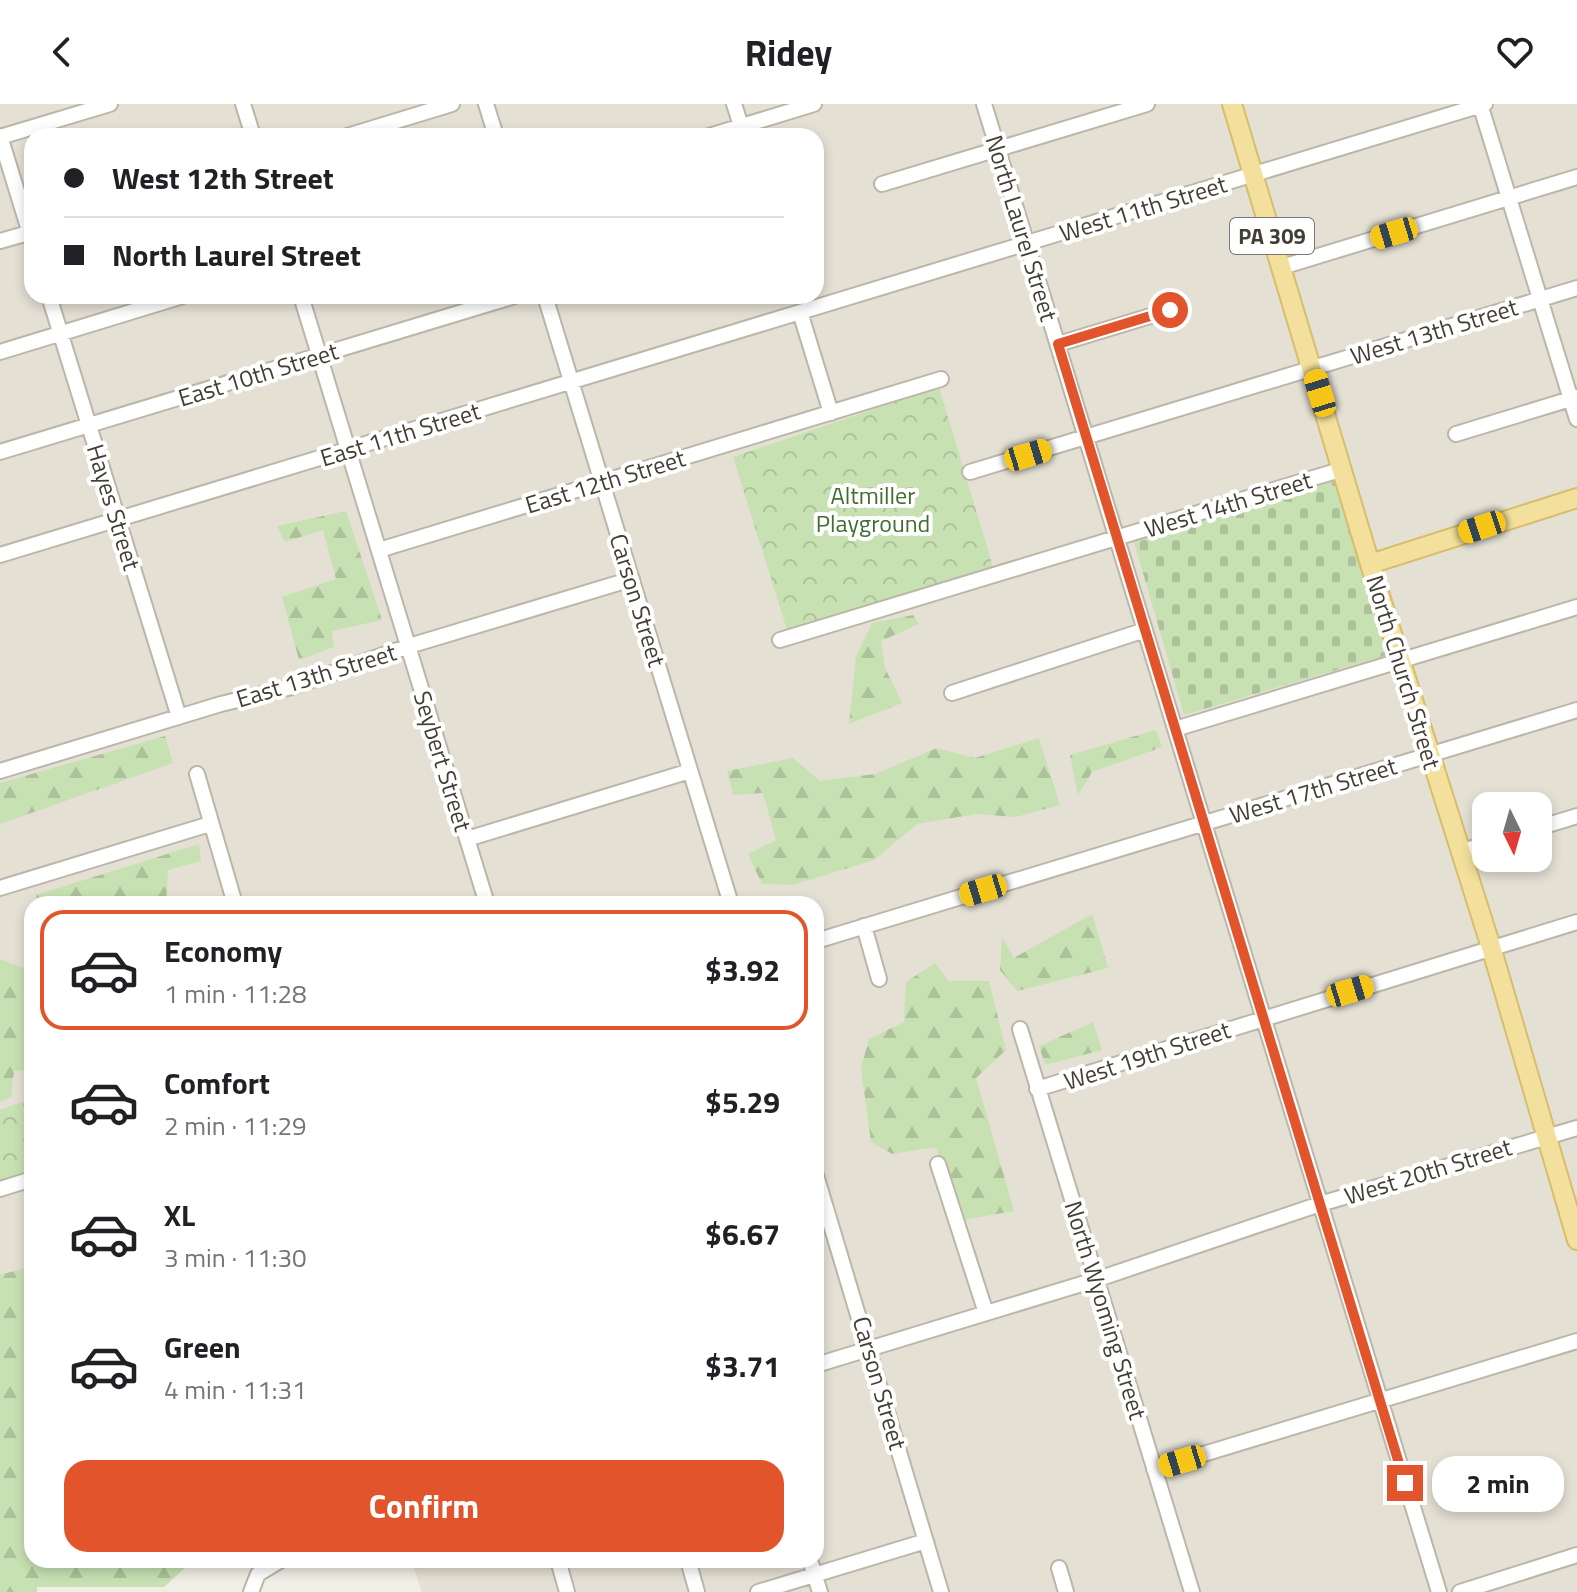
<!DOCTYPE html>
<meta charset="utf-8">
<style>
body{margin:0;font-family:"Titillium Web",sans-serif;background:#f6f6f6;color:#202124;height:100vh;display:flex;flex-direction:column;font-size:30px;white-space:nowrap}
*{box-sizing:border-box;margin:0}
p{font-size:26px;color:#757577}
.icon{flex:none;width:44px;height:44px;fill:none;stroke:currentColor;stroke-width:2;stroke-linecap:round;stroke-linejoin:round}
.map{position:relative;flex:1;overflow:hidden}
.drawer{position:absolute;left:24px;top:792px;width:800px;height:672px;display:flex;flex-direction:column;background:#fff;border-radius:24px;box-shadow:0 4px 12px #0003}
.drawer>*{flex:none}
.hud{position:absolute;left:24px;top:24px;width:800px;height:176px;border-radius:24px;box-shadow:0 4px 12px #0003;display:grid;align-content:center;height:176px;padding:0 40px;background:#fff}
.needle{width:52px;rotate:175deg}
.tools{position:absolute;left:1472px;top:688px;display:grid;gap:16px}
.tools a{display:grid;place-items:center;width:80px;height:80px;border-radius:16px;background:#fff;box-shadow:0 4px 12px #0003;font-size:40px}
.end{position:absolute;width:36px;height:36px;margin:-18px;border:10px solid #e2542b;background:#fff;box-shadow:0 0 0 4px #fff}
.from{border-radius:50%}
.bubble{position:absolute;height:56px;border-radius:24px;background:#fff;box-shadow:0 4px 12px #0003;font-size:26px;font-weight:700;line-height:56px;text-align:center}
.car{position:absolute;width:24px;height:48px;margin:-24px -12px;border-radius:10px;box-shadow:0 0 6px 2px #0007;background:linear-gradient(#f5c518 24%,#345 0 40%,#f5c518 0 76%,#345 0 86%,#f5c518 0)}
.hud b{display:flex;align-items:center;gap:28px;height:76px;font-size:30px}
.hud b+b{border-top:2px solid #e0e0e0}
.hud i{width:20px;height:20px;background:#202124}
ul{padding:14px 0 0;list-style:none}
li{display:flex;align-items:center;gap:24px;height:120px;margin:0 16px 12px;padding:0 24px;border:4px solid transparent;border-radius:24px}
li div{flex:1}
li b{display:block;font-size:30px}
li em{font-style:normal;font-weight:700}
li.current{border-color:#e2542b}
li>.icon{width:72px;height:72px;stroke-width:1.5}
.button{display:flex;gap:16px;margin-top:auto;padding:16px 40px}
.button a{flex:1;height:92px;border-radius:24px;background:#e2542b;color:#fff;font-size:32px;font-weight:700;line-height:92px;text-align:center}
header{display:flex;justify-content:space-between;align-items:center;height:104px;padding:0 40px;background:#fff;font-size:36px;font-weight:700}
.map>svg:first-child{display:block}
.residential{fill:#e4e0d4;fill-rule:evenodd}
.forest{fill:url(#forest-firs)}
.cemetery{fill:url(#cemetery-stones)}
.park{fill:url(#park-crowns)}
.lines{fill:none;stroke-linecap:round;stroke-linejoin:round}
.minor-casing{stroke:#bbb6a9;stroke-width:18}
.major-casing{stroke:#d6be6e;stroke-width:22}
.minor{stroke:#fff;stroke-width:14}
.major{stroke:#f3e09c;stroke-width:18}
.route{stroke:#e2542b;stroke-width:10}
.labels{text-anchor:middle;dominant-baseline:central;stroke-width:8;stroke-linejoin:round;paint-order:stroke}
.shield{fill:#fff;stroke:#7b7872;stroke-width:2}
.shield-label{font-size:22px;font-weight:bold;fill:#423e35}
.street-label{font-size:24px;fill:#423e35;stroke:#fff}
.park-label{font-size:24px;fill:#426d30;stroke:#fff}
</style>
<header><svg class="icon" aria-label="back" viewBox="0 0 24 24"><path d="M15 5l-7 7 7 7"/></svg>Ridey<svg class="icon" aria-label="heart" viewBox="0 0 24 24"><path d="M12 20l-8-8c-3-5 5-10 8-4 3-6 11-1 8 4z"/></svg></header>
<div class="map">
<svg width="1577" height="1488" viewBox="0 0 1577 1488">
<defs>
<pattern id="forest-firs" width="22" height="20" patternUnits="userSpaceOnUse" patternTransform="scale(2)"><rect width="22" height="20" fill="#c8e1b2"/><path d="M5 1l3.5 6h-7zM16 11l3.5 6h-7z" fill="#adc29a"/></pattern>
<pattern id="cemetery-stones" width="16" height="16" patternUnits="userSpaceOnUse" patternTransform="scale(2)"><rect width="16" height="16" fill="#c8e1b2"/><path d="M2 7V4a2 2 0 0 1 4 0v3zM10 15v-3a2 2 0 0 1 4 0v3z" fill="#adc29a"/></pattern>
<pattern id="park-crowns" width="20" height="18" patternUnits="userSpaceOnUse" patternTransform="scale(2)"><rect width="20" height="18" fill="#c8e1b2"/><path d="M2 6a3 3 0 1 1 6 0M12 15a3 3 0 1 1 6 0" fill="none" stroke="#adc29a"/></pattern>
</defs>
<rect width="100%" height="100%" fill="#f0eee5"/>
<path class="residential" d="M0 0H1577V1488H422L411 1456H816V800H32V1183L0 1194ZM32 32H816V192H32ZM1486 702H1538V754H1486Z"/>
<path class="forest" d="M346 407 382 516 332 527 334 543 299 556 282 493 336 475 323 426 285 438 277 422Z
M913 511 919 520 881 537 885 564 902 599 849 620 856 552 872 519Z
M1156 626 1162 643 1092 668 1078 691 1070 651Z
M165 632 173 659 0 720V679Z
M1039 634 1060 701 1016 713 976 710 917 720 874 756 793 781 762 780 748 750 776 736 763 689 733 691 727 667 793 654 820 677 875 670 937 644 975 654Z
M199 740 201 757 168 766 166 800H39L36 791Z
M1092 810 1108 864 1017 887 1000 866 1002 833 1014 854Z
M0 855 32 867V965L14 967 11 993 0 998Z
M935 859 949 877H989L1006 946 976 974 1014 1107 963 1116 936 1043 892 1050 871 1038 861 964 869 935 904 918 906 878Z
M1093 918 1102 946 1045 961 1039 942Z
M32 1162V1456H194L164 1483H37V1488H0V1171Z"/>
<path class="cemetery" d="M1334 374 1387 551 1184 611 1133 434Z"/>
<path class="park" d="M939 283 994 466 788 529 733 353Z
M32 994V1069L0 1078V1006Z"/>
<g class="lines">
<g class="minor-casing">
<path id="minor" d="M243 0 253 32
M486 0 496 32
M734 0 741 22
M984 0 1439 1488
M1480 0 1577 315
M0 32 32 136
M347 32 452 0
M709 32 814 0
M0 33 110 0
M882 80 1147 0
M0 137 32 128
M1282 163 1577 73
M49 192 179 613
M301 192 487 800
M545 192 731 800
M800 208 831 309
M1058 240 1170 206
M0 248 183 192
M1456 330 1577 293
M0 348 515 192
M970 368 1577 184
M379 446 941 275
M0 451 1485 0
M780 536 1343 365
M952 589 1145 526
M1175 625 1577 503
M0 667 221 600 292 583 409 542 632 475
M197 670 235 800
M1538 724 1577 712
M467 735 690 667
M1459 748 1486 740
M0 784 210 720
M864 822 879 875
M816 837 1577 606
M1020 925 1192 1488
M1037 985 1577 818
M938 1060 986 1209
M816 1071 941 1488
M0 1085 32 1075
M816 1261 1098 1175 1320 1100 1577 1024
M1154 1365 1577 1237
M558 1456 567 1488
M688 1456 697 1488
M810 1456 820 1488
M1059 1464 1066 1488
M251 1488 258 1470 281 1456
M758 1488 926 1437
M1460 1488 1577 1451"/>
</g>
<g class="major-casing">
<path id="major" d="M1232 0 1370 460 1491 843 1577 1136
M1370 460 1577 394"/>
</g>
<use href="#minor" class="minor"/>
<use href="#major" class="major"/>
</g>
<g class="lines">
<path class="route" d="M1170 206 1058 240 1405 1379"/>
</g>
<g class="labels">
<rect class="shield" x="1230" y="114" width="84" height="36" rx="6"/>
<g class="shield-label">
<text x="1272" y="132">PA 309</text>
</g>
<g class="street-label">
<text transform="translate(1143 104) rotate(-17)">West 11th Street</text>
<text transform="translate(1022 124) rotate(73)">North Laurel Street</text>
<text transform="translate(1434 227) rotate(-17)">West 13th Street</text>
<text transform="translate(258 270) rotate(-17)">East 10th Street</text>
<text transform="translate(400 330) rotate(-17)">East 11th Street</text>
<text transform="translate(605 377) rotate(-17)">East 12th Street</text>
<text transform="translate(1228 400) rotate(-17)">West 14th Street</text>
<text transform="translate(114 403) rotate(73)">Hayes Street</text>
<text transform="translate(638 496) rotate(73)">Carson Street</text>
<text transform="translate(1404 568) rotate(73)">North Church Street</text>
<text transform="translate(316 571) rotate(-17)">East 13th Street</text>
<text transform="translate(443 657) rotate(73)">Seybert Street</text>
<text transform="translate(1313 686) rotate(-17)">West 17th Street</text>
<text transform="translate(1147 951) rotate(-18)">West 19th Street</text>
<text transform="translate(1428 1067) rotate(-17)">West 20th Street</text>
<text transform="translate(1106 1206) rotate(73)">North Wyoming Street</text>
<text transform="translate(880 1279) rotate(74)">Carson Street</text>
</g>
<g class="park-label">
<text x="873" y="391">Altmiller<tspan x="873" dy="28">Playground</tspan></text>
</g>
</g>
</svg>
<div class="tools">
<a><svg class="needle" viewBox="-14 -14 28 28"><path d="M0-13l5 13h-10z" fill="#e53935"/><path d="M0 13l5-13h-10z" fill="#757577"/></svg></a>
</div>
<i class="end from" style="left:1170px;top:206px"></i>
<i class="end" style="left:1405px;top:1379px"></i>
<div class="bubble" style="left:1432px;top:1352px;width:132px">2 min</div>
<i class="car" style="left:1394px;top:129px;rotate:253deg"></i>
<i class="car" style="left:1320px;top:289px;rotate:343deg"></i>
<i class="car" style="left:1028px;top:351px;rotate:73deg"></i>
<i class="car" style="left:1482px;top:423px;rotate:252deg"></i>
<i class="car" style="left:983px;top:786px;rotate:253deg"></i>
<i class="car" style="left:1350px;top:887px;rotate:73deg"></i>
<i class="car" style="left:1182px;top:1357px;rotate:253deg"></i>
<div class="hud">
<b><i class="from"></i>West 12th Street</b>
<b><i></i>North Laurel Street</b>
</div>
<section class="drawer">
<ul>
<li class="current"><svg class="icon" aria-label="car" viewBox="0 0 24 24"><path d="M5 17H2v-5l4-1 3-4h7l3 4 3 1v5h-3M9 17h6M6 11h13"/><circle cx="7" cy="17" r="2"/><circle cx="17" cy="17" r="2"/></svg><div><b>Economy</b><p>1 min · 11:28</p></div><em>$3.92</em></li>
<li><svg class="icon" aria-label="car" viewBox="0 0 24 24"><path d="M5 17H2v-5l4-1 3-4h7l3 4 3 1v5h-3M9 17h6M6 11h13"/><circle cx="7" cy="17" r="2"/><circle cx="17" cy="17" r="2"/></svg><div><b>Comfort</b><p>2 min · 11:29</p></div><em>$5.29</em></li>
<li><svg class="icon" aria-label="car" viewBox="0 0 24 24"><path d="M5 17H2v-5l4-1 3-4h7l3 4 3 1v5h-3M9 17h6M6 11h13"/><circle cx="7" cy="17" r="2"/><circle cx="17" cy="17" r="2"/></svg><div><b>XL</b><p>3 min · 11:30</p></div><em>$6.67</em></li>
<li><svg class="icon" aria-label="car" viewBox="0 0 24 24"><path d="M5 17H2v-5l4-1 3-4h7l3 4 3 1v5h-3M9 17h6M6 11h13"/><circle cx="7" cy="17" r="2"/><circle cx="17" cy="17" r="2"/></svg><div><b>Green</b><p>4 min · 11:31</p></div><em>$3.71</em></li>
</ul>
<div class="button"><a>Confirm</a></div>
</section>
</div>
